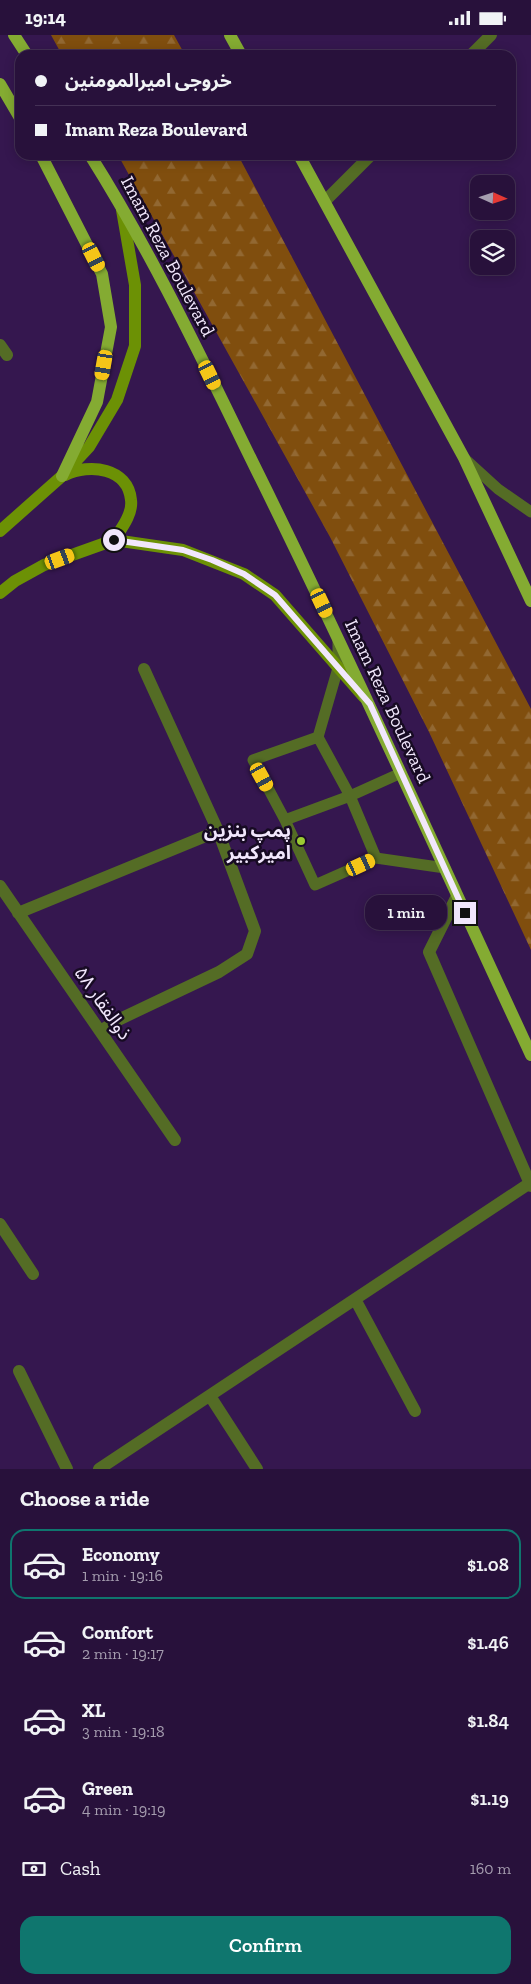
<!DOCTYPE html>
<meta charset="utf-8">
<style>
body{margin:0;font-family:"Zilla Slab","Noto Sans Arabic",serif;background:#341f46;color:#f1f3f6;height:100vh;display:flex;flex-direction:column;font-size:19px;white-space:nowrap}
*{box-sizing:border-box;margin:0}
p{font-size:16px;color:#a59daf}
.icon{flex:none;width:28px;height:28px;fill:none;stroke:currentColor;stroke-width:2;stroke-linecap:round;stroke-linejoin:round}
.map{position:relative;height:1434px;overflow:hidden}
.panel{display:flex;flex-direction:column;background:#28113b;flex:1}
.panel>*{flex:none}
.guide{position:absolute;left:15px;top:15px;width:501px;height:110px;border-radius:15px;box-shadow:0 2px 12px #0003,0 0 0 1px #443155;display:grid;align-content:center;height:110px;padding:0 20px;background:#28113b}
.needle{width:32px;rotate:93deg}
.controls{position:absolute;left:470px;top:140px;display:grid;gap:10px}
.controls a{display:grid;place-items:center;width:45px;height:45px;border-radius:10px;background:#28113b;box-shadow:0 2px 12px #0003,0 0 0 1px #443155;font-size:25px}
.end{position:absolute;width:22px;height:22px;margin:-11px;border:6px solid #f1e7fc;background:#111;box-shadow:0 0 0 2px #111}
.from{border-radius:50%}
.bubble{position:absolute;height:35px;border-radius:15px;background:#28113b;box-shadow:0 2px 12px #0003,0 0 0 1px #443155;font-size:16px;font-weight:600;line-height:35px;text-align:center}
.car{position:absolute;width:15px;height:30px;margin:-15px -8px;border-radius:6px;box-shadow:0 0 4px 1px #0007;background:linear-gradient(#f5c518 24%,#345 0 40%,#f5c518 0 76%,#345 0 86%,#f5c518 0)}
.guide b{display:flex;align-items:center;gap:18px;height:48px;font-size:19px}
.guide b+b{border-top:1px solid #443155}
.guide i{width:12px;height:12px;background:#f1f3f6}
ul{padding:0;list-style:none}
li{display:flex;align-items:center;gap:15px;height:70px;margin:0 10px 8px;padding:0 10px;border:2px solid transparent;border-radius:15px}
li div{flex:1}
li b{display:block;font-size:19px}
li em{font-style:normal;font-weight:600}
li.selected{border-color:#0f766e}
li>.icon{width:45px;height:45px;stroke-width:1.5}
h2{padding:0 20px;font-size:22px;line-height:60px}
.pay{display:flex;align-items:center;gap:12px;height:55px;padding:0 20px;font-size:19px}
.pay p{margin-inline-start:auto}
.button{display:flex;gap:10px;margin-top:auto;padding:10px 20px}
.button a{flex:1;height:58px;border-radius:15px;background:#0f766e;color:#fff;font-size:20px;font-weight:600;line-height:58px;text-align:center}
.status{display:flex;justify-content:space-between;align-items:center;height:35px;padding:0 25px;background:#28113b;direction:ltr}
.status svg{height:14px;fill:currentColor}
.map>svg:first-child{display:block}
.forest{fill:url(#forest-firs)}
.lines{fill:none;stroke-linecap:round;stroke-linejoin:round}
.lane{stroke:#546c25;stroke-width:11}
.street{stroke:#546c25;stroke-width:12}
.secondary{stroke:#6c9105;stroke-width:12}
.primary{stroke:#84ab32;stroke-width:12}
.route{stroke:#f1e7fc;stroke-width:6}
.poi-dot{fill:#9bcb32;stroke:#170b23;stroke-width:2}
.labels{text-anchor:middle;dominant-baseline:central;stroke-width:5;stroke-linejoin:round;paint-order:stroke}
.street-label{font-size:19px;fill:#f1e7fc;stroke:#170b23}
.poi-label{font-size:19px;font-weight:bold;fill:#f1e7fc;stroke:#170b23;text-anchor:end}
</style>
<div class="status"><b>19:14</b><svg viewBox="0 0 49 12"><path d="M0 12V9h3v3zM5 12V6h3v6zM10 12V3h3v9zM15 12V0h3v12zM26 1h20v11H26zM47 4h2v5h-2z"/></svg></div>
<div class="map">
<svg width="531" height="1434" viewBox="0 0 531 1434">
<defs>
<pattern id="forest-firs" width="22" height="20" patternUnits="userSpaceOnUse" patternTransform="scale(1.25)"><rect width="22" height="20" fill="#804e0e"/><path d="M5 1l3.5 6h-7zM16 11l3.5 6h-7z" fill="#926832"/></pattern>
</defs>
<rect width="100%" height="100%" fill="#35174f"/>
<path class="forest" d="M51 0H174L185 20H62Z
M118 120H238L531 674V915L429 697 330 502Z"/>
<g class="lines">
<path class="lane" d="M464 423 498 454 531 477
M338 604V633L318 702 253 725 285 785 315 850 376 823 445 833
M318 702 350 761 376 823
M285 785 350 761 401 738"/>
<path class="street" d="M471 20 491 0
M326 165 371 120
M0 310 7 320
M0 851 175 1105
M457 861 429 917 531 1151
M18 878 218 796
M100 996 118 985 219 937 247 919 255 896 218 796 144 634
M0 1189 33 1239
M355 1264 415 1376
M19 1336 67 1434
M210 1361 257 1434
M99 1434 530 1148"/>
<path class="secondary" d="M65 440C90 428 128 433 131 465 133 479 121 494 114 505
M0 496 62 441 89 412 117 365 135 311V250L122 175
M0 558 15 546 44 530 114 505 183 515 244 539 275 560 364 662"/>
<path class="primary" d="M14 0 27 20
M230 0 241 20
M0 49 20 83
M41 120 102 239 111 292 97 367 62 441
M90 120C153 220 203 326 255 432 351 626 440 824 531 1020
M299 120 464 423 531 566"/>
</g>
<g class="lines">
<path class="route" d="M114 505 183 515 212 525 244 539 275 560 370 669 465 878"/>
</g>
<circle class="poi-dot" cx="301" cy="806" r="5"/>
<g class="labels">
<g class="street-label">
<text transform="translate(168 221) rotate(62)">Imam Reza Boulevard</text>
<text transform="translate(388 666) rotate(65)">Imam Reza Boulevard</text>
<text transform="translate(103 968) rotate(55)">ذوالفقار ۵۸</text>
</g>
<g class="poi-label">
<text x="291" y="795">پمپ بنزین<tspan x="291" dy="22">امیرکبیر</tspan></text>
</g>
</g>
</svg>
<div class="controls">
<a><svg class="needle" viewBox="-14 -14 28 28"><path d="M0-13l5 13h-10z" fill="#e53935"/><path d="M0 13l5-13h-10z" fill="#a59daf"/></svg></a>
<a><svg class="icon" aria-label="layers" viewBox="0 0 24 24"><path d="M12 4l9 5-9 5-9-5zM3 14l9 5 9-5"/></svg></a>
</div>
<i class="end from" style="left:114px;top:505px"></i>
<i class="end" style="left:465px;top:878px"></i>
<div class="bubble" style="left:365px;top:860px;width:82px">1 min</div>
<i class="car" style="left:94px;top:222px;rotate:153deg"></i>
<i class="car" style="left:104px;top:330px;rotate:190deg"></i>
<i class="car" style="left:210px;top:340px;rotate:154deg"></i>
<i class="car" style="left:60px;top:524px;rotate:70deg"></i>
<i class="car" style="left:322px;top:568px;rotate:155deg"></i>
<i class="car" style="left:262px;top:742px;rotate:151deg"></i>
<i class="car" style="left:361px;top:830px;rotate:65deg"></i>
<div class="guide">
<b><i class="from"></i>خروجی امیرالمومنین</b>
<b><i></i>Imam Reza Boulevard</b>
</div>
</div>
<section class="panel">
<h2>Choose a ride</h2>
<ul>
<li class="selected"><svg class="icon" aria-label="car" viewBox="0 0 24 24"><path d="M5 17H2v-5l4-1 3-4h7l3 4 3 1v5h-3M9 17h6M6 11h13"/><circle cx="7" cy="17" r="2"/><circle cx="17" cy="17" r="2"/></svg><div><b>Economy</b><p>1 min · 19:16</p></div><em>$1.08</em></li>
<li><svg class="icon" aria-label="car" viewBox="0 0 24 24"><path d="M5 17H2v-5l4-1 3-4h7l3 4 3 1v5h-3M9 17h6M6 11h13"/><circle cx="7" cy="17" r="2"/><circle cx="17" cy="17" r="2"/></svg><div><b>Comfort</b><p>2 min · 19:17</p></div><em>$1.46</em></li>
<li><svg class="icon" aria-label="car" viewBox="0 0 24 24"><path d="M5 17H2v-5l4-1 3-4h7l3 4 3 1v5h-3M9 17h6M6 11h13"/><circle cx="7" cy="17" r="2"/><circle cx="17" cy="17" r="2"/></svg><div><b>XL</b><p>3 min · 19:18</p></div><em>$1.84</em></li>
<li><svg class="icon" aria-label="car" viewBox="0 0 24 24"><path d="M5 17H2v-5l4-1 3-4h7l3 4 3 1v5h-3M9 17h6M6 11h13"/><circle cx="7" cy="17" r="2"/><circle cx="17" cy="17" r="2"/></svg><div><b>Green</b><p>4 min · 19:19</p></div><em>$1.19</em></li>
</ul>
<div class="pay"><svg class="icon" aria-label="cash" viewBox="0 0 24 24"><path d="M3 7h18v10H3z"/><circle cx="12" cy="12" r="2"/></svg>Cash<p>160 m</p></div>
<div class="button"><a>Confirm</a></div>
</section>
